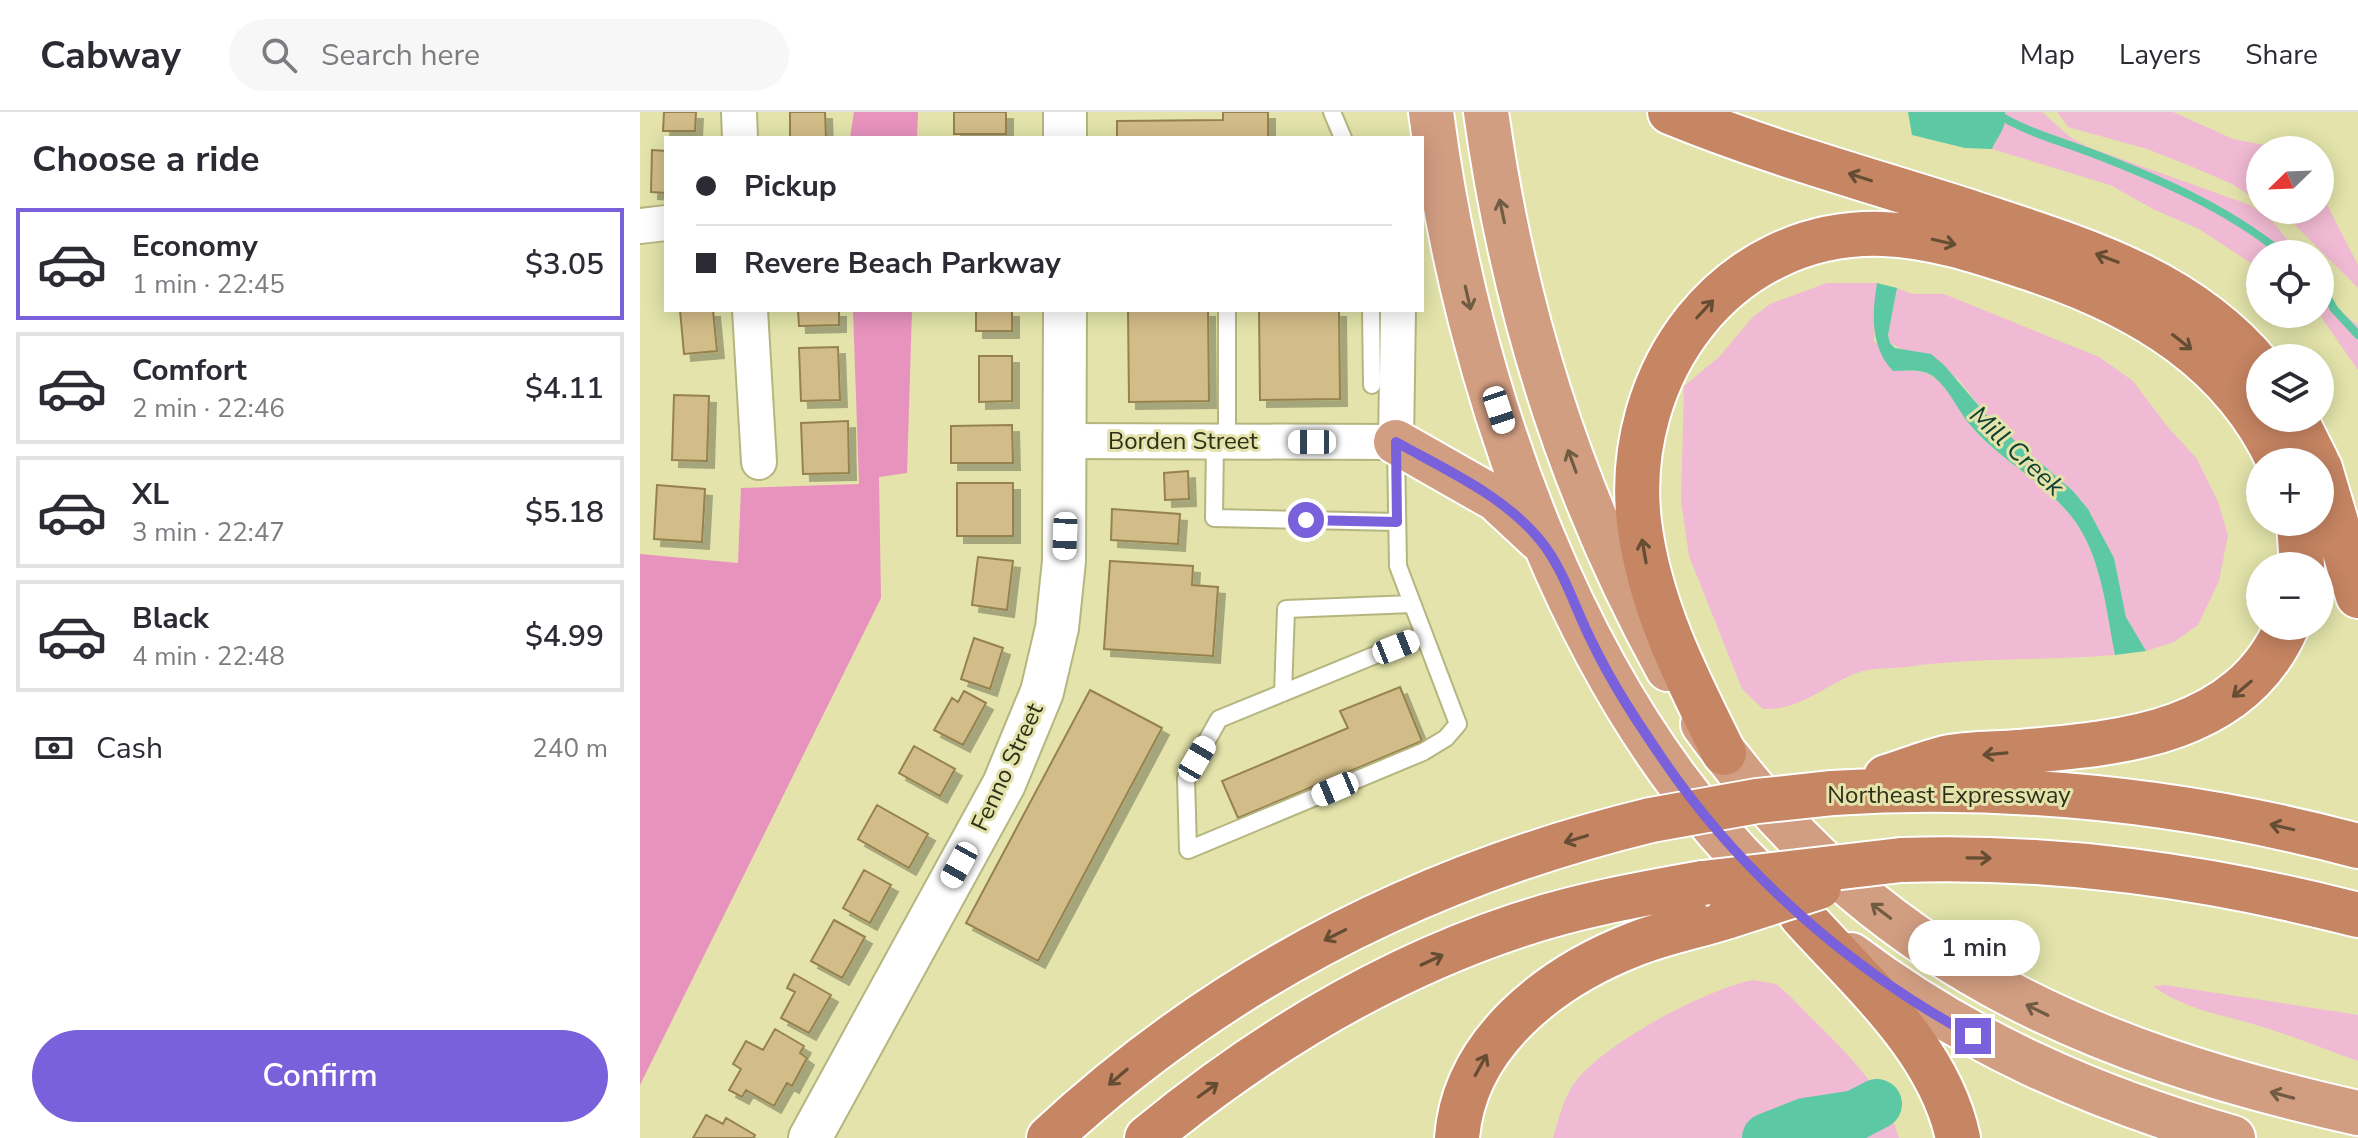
<!DOCTYPE html>
<meta charset="utf-8">
<style>
body{margin:0;font-family:"Nunito Sans",sans-serif;background:#f7f7f7;color:#2b2b33;height:100vh;display:flex;flex-direction:column;font-size:30px;white-space:nowrap}
*{box-sizing:border-box;margin:0}
p{font-size:26px;color:#7c7c81}
.icon{flex:none;width:44px;height:44px;fill:none;stroke:currentColor;stroke-width:2;stroke-linecap:round;stroke-linejoin:round}
.map{position:relative;flex:1;overflow:hidden}
.sheet{display:flex;flex-direction:column;background:#fff;width:640px}
.sheet>*{flex:none}
.hud{position:absolute;left:24px;top:24px;width:760px;height:176px;border-radius:0px;box-shadow:0 4px 20px #0003;display:grid;align-content:center;height:176px;padding:0 32px;background:#fff}
.needle{width:52px;rotate:247deg}
.tools{position:absolute;left:1606px;top:24px;display:grid;gap:16px}
.tools a{display:grid;place-items:center;width:88px;height:88px;border-radius:50%;background:#fff;box-shadow:0 4px 20px #0003;font-size:40px}
.end{position:absolute;width:36px;height:36px;margin:-18px;border:10px solid #7861db;background:#fff;box-shadow:0 0 0 4px #fff}
.from{border-radius:50%}
.bubble{position:absolute;height:56px;border-radius:28px;background:#fff;box-shadow:0 4px 20px #0003;font-size:26px;font-weight:600;line-height:56px;text-align:center}
.car{position:absolute;width:24px;height:48px;margin:-24px -12px;border-radius:10px;box-shadow:0 0 6px 2px #0007;background:linear-gradient(#fff 24%,#345 0 40%,#fff 0 76%,#345 0 86%,#fff 0)}
.hud b{display:flex;align-items:center;gap:28px;height:76px;font-size:30px}
.hud b+b{border-top:2px solid #e1e1e2}
.hud i{width:20px;height:20px;background:#2b2b33}
ul{padding:0;list-style:none}
li{display:flex;align-items:center;gap:24px;height:112px;margin:0 16px 12px;padding:0 16px;border:4px solid #e1e1e2;border-radius:0px}
li div{flex:1}
li b{display:block;font-size:30px}
li em{font-style:normal;font-weight:600}
li.on{border-color:#7861db}
li>.icon{width:72px;height:72px;stroke-width:1.5}
h2{padding:0 32px;font-size:36px;line-height:96px}
.pay{display:flex;align-items:center;gap:20px;height:88px;padding:0 32px;font-size:30px}
.pay p{margin-inline-start:auto}
.action{display:flex;gap:16px;margin-top:auto;padding:16px 32px}
.action a{flex:1;height:92px;border-radius:48px;background:#7861db;color:#fff;font-size:32px;font-weight:600;line-height:92px;text-align:center}
header{display:flex;align-items:center;gap:48px;box-sizing:border-box;height:112px;padding:0 40px;background:#fff;border-bottom:2px solid #e1e1e2}
header strong{font-size:38px}
nav{display:flex;gap:44px;margin-inline-start:auto;font-size:28px}
.search{width:560px;height:72px;background:#f7f7f7;display:flex;align-items:center;gap:20px;box-sizing:border-box;padding:0 28px;border-radius:44px;color:#7c7c81;font-size:30px}
main{display:flex;flex:1;min-height:0}
.map>svg:first-child{display:block}
.green{fill:#f1bad4}
.forest{fill:#e793be}
.water{fill:#5cc9a4}
.lines{fill:none;stroke-linecap:round;stroke-linejoin:round}
.stream{stroke:#5cc9a4;stroke-width:8}
.river{stroke:#5cc9a4;stroke-width:50}
.building{fill:#d2bc88;stroke:#96824f;stroke-width:2;filter:url(#shadow)}
.service-casing{stroke:#b5b57f;stroke-width:20}
.minor-casing{stroke:#b5b57f;stroke-width:38}
.tertiary-casing{stroke:#b5b57f;stroke-width:46}
.trunk-casing{stroke:#fff;stroke-width:48}
.motorway-casing{stroke:#fff;stroke-width:48}
.service{stroke:#fff;stroke-width:16}
.minor{stroke:#fff;stroke-width:34}
.tertiary{stroke:#fff;stroke-width:42}
.trunk{stroke:#d29e82;stroke-width:44}
.motorway{stroke:#c68563;stroke-width:44}
.motorway-bridge-casing{stroke:#fff;stroke-width:48;stroke-linecap:butt}
.motorway-bridge{stroke:#c68563;stroke-width:44}
.oneway{stroke:#644d33}
.oneway2{stroke:#705b43}
.route{stroke:#7861db;stroke-width:10}
.labels{text-anchor:middle;dominant-baseline:central;stroke-width:6;stroke-linejoin:round;paint-order:stroke}
.street-label{font-size:24px;fill:#2f2f19;stroke:#e3e3ab}
.water-label{font-size:26px;font-style:italic;fill:#0f3f30;stroke:#e3e3ab}
</style>
<header>
<strong>Cabway</strong>
<div class="search"><svg class="icon" aria-label="search" viewBox="0 0 24 24"><circle cx="10" cy="10" r="6"/><path d="M15 15l6 6"/></svg>Search here</div>
<nav><a>Map</a><a>Layers</a><a>Share</a></nav>
</header>
<main>
<section class="sheet">
<h2>Choose a ride</h2>
<ul>
<li class="on"><svg class="icon" aria-label="car" viewBox="0 0 24 24"><path d="M5 17H2v-5l4-1 3-4h7l3 4 3 1v5h-3M9 17h6M6 11h13"/><circle cx="7" cy="17" r="2"/><circle cx="17" cy="17" r="2"/></svg><div><b>Economy</b><p>1 min · 22:45</p></div><em>$3.05</em></li>
<li><svg class="icon" aria-label="car" viewBox="0 0 24 24"><path d="M5 17H2v-5l4-1 3-4h7l3 4 3 1v5h-3M9 17h6M6 11h13"/><circle cx="7" cy="17" r="2"/><circle cx="17" cy="17" r="2"/></svg><div><b>Comfort</b><p>2 min · 22:46</p></div><em>$4.11</em></li>
<li><svg class="icon" aria-label="car" viewBox="0 0 24 24"><path d="M5 17H2v-5l4-1 3-4h7l3 4 3 1v5h-3M9 17h6M6 11h13"/><circle cx="7" cy="17" r="2"/><circle cx="17" cy="17" r="2"/></svg><div><b>XL</b><p>3 min · 22:47</p></div><em>$5.18</em></li>
<li><svg class="icon" aria-label="car" viewBox="0 0 24 24"><path d="M5 17H2v-5l4-1 3-4h7l3 4 3 1v5h-3M9 17h6M6 11h13"/><circle cx="7" cy="17" r="2"/><circle cx="17" cy="17" r="2"/></svg><div><b>Black</b><p>4 min · 22:48</p></div><em>$4.99</em></li>
</ul>
<div class="pay"><svg class="icon" aria-label="cash" viewBox="0 0 24 24"><path d="M3 7h18v10H3z"/><circle cx="12" cy="12" r="2"/></svg>Cash<p>240 m</p></div>
<div class="action"><a>Confirm</a></div>
</section>
<div class="map">
<svg width="1718" height="1026" viewBox="0 0 1718 1026">
<defs>
<filter id="shadow"><feDropShadow dx="7" dy="7" stdDeviation="0" flood-color="#0004"/></filter>
</defs>
<rect width="100%" height="100%" fill="#e3e3ab"/>
<path class="green" d="M1365 0H1402L1430 25 1448 35 1610 93 1633 110 1659 142H1620V157L1559 117 1513 97 1470 73 1352 37 1366 8Z
M1417 0H1533L1593 27 1650 38H1620V90L1592 72 1548 53 1507 37 1428 15Z
M1680 79 1718 153V176L1654 112 1633 98H1680Z
M1187 171H1237L1234 229 1264 259C1274 259 1284 258 1293 265 1311 277 1317 297 1330 313 1364 354 1419 376 1444 424 1463 460 1467 503 1475 543 1405 549 1336 545 1266 555 1250 557 1233 555 1217 561 1188 571 1160 599 1123 597L1102 577 1049 444 1041 389 1044 274 1079 245 1112 206 1130 192Z
M1680 175 1695 196 1718 213V258L1679 202Z
M1257 176 1272 182H1304L1459 245 1493 269 1527 314 1557 347 1578 390 1588 423 1579 469 1558 513 1534 530 1506 539 1486 505 1474 446 1448 397 1433 379 1350 307 1318 267 1250 231 1248 223Z
M1113 868 1136 872 1150 884C1190 927 1243 968 1259 1026H913C919 1006 923 986 936 969 965 931 1066 877 1113 868Z
M1525 873 1718 903V949C1681 936 1643 920 1606 910 1573 901 1541 895 1513 874Z"/>
<path class="forest" d="M214 0H278L277 26H210Z
M213 198H272L267 361 239 365 241 486 0 973V442L98 451 101 376 219 372Z"/>
<path class="water" d="M1268 0H1365C1367 16 1358 23 1352 37L1325 36 1272 23Z
M1237 171 1257 176 1248 223 1250 231 1255 236 1291 242 1304 253 1350 307 1433 379 1448 397 1474 446 1486 505 1506 539 1475 543C1467 503 1463 460 1444 424 1420 377 1365 354 1331 314 1317 298 1311 279 1294 265 1282 256 1267 259 1253 259 1230 235 1232 202 1237 171Z"/>
<g class="lines">
<path class="stream" d="M1354 0C1383 19 1417 28 1449 40 1517 66 1587 96 1643 142
M1680 172 1694 197 1718 223"/>
<path class="river" d="M1127 1026 1165 1011 1216 1003 1237 992"/>
</g>
<path class="building" d="M24 0H56L55 19H23Z
M150 0H185L186 26H150Z
M314 0H366V22H314Z
M583 0H628V26H663H477V9L583 8Z
M12 38 26 39V81L11 80Z
M40 198H73L77 239 44 242Z
M158 198H199V213L159 214Z
M336 198H372V219H336Z
M488 198H568L569 289 489 290Z
M619 198H699L700 287 620 288Z
M198 235 200 288 161 289 159 236Z
M339 244H372V289L339 290Z
M34 283 69 284 67 349 32 348Z
M208 309 209 361 163 362 161 311Z
M372 313 373 351H311V314Z
M548 359 549 387 525 388 524 361Z
M317 371H373V424H317Z
M17 373 65 377 62 430 14 427Z
M472 397 540 402 538 432 471 428Z
M338 445 373 449 367 498 332 493Z
M470 449 553 454 552 473 578 475 573 544 464 537Z
M334 526 363 536 350 577 321 567Z
M760 575 782 629 598 706 582 669 708 616 700 599Z
M450 578 522 616 398 849 326 811Z
M324 579 346 591 323 633 294 618 312 586 318 590Z
M274 634 315 657 300 684 259 661Z
M237 693 288 722 269 756 218 727Z
M224 758 251 773 230 811 203 796Z
M194 808 225 825 202 866 171 849Z
M154 862 191 883 169 921 141 906 155 880 147 876Z
M135 917 164 934 160 941 167 946 152 974 147 971 134 994 106 978 102 985 89 978 101 957 93 952 106 929 123 938Z
M66 1003 83 1012 86 1006 115 1023 113 1026H53Z"/>
<g class="lines">
<g class="service-casing">
<path id="service" d="M692 0 703 26
M587 198V329
M731 198 732 273
M575 329 574 406 757 410
M756 336 758 454 818 612 806 626 783 640 548 738 546 666 579 607 784 523
M643 581 646 497 772 492"/>
</g>
<g class="minor-casing">
<path id="minor" d="M99 0 100 26
M0 114 26 111
M110 198 119 350
M425 329 756 330 758 198"/>
</g>
<g class="tertiary-casing">
<path id="tertiary" d="M425 0V26
M170 1026 364 672 402 580 417 516 424 449 425 198"/>
</g>
<g class="trunk-casing">
<path id="trunk" d="M791 0C826 272 935 598 1143 786
M846 0C873 195 932 384 1028 557
M756 330 856 387 899 427
M1063 612C1231 847 1444 940 1718 1001
M1211 843C1328 931 1453 986 1593 1026"/>
</g>
<g class="motorway-casing">
<path id="motorway" d="M1030 0C1127 40 1230 68 1330 100 1437 136 1545 165 1620 255
M1655 306 1677 350
M1680 356 1718 484
M1659 410 1662 454
M1084 641C1047 567 1009 493 999 410 982 262 1086 117 1243 122 1298 124 1349 143 1401 160 1502 195 1593 249 1639 350
M1246 665C1266 659 1285 651 1305 646 1329 641 1355 642 1379 640 1482 631 1600 622 1647 514
M1192 681C1370 670 1546 688 1718 734
M1261 748C1418 743 1566 764 1718 803
M1161 803C1220 869 1299 936 1318 1026
M409 1026C581 866 784 763 1011 708
M507 1026C617 935 743 858 879 813 939 793 1001 782 1063 771
M817 1026C824 930 912 864 995 832 1026 820 1058 814 1089 804"/>
</g>
<use href="#service" class="service"/>
<use href="#minor" class="minor"/>
<use href="#tertiary" class="tertiary"/>
<use href="#trunk" class="trunk"/>
<use href="#motorway" class="motorway"/>
<g class="motorway-bridge-casing">
<path id="motorway-bridge" d="M1011 708 1117 689 1192 681
M1063 771 1261 748
M1089 804 1179 775"/>
</g>
<use href="#motorway-bridge" class="motorway-bridge"/>
</g>
<defs><path id="oneway-shaft" d="M-6 0H5M1.5-3L5.5 0L1.5 3" fill="none" stroke-width="1.6" stroke-linecap="round" stroke-linejoin="round" transform="scale(2)"/></defs>
<g class="oneway">
<use href="#oneway-shaft" transform="translate(1220 65) rotate(-162)"/>
<use href="#oneway-shaft" transform="translate(1304 130) rotate(13)"/>
<use href="#oneway-shaft" transform="translate(1467 146) rotate(-159)"/>
<use href="#oneway-shaft" transform="translate(1065 197) rotate(-47)"/>
<use href="#oneway-shaft" transform="translate(1542 230) rotate(38)"/>
<use href="#oneway-shaft" transform="translate(1004 439) rotate(-100)"/>
<use href="#oneway-shaft" transform="translate(1602 577) rotate(140)"/>
<use href="#oneway-shaft" transform="translate(1355 642) rotate(175)"/>
<use href="#oneway-shaft" transform="translate(1642 715) rotate(-167)"/>
<use href="#oneway-shaft" transform="translate(936 727) rotate(163)"/>
<use href="#oneway-shaft" transform="translate(1339 746) rotate(1)"/>
<use href="#oneway-shaft" transform="translate(695 823) rotate(153)"/>
<use href="#oneway-shaft" transform="translate(792 848) rotate(-25)"/>
<use href="#oneway-shaft" transform="translate(841 953) rotate(-61)"/>
<use href="#oneway-shaft" transform="translate(478 965) rotate(140)"/>
<use href="#oneway-shaft" transform="translate(568 978) rotate(-36)"/>
</g>
<g class="oneway2">
<use href="#oneway-shaft" transform="translate(862 99) rotate(-102)"/>
<use href="#oneway-shaft" transform="translate(828 186) rotate(77)"/>
<use href="#oneway-shaft" transform="translate(932 349) rotate(-110)"/>
<use href="#oneway-shaft" transform="translate(1241 799) rotate(-143)"/>
<use href="#oneway-shaft" transform="translate(1397 898) rotate(-154)"/>
<use href="#oneway-shaft" transform="translate(1642 983) rotate(-165)"/>
</g>
<g class="lines">
<path class="route" d="M666 408 757 410 756 330C806 358 863 383 900 428 924 457 935 497 952 530 972 572 998 611 1024 649 1101 762 1212 859 1333 924"/>
</g>
<g class="labels">
<g class="street-label">
<text x="543" y="329">Borden Street</text>
<text transform="translate(367 655) rotate(-65)">Fenno Street</text>
<text x="1309" y="683">Northeast Expressway</text>
</g>
<g class="water-label">
<text transform="translate(1377 339) rotate(43)">Mill Creek</text>
</g>
</g>
</svg>
<div class="tools">
<a><svg class="needle" viewBox="-14 -14 28 28"><path d="M0-13l5 13h-10z" fill="#e53935"/><path d="M0 13l5-13h-10z" fill="#7c7c81"/></svg></a>
<a><svg class="icon" aria-label="locate" viewBox="0 0 24 24"><circle cx="12" cy="12" r="6"/><path d="M12 2v4M12 18v4M2 12h4M18 12h4"/></svg></a>
<a><svg class="icon" aria-label="layers" viewBox="0 0 24 24"><path d="M12 4l9 5-9 5-9-5zM3 14l9 5 9-5"/></svg></a>
<a>+</a>
<a>−</a>
</div>
<i class="end from" style="left:666px;top:408px"></i>
<i class="end" style="left:1333px;top:924px"></i>
<div class="bubble" style="left:1268px;top:808px;width:132px">1 min</div>
<i class="car" style="left:859px;top:298px;rotate:162deg"></i>
<i class="car" style="left:672px;top:330px;rotate:270deg"></i>
<i class="car" style="left:425px;top:424px;rotate:182deg"></i>
<i class="car" style="left:756px;top:535px;rotate:68deg"></i>
<i class="car" style="left:557px;top:647px;rotate:30deg"></i>
<i class="car" style="left:695px;top:677px;rotate:247deg"></i>
<i class="car" style="left:319px;top:753px;rotate:209deg"></i>
<div class="hud">
<b><i class="from"></i>Pickup</b>
<b><i></i>Revere Beach Parkway</b>
</div>
</div>
</main>
